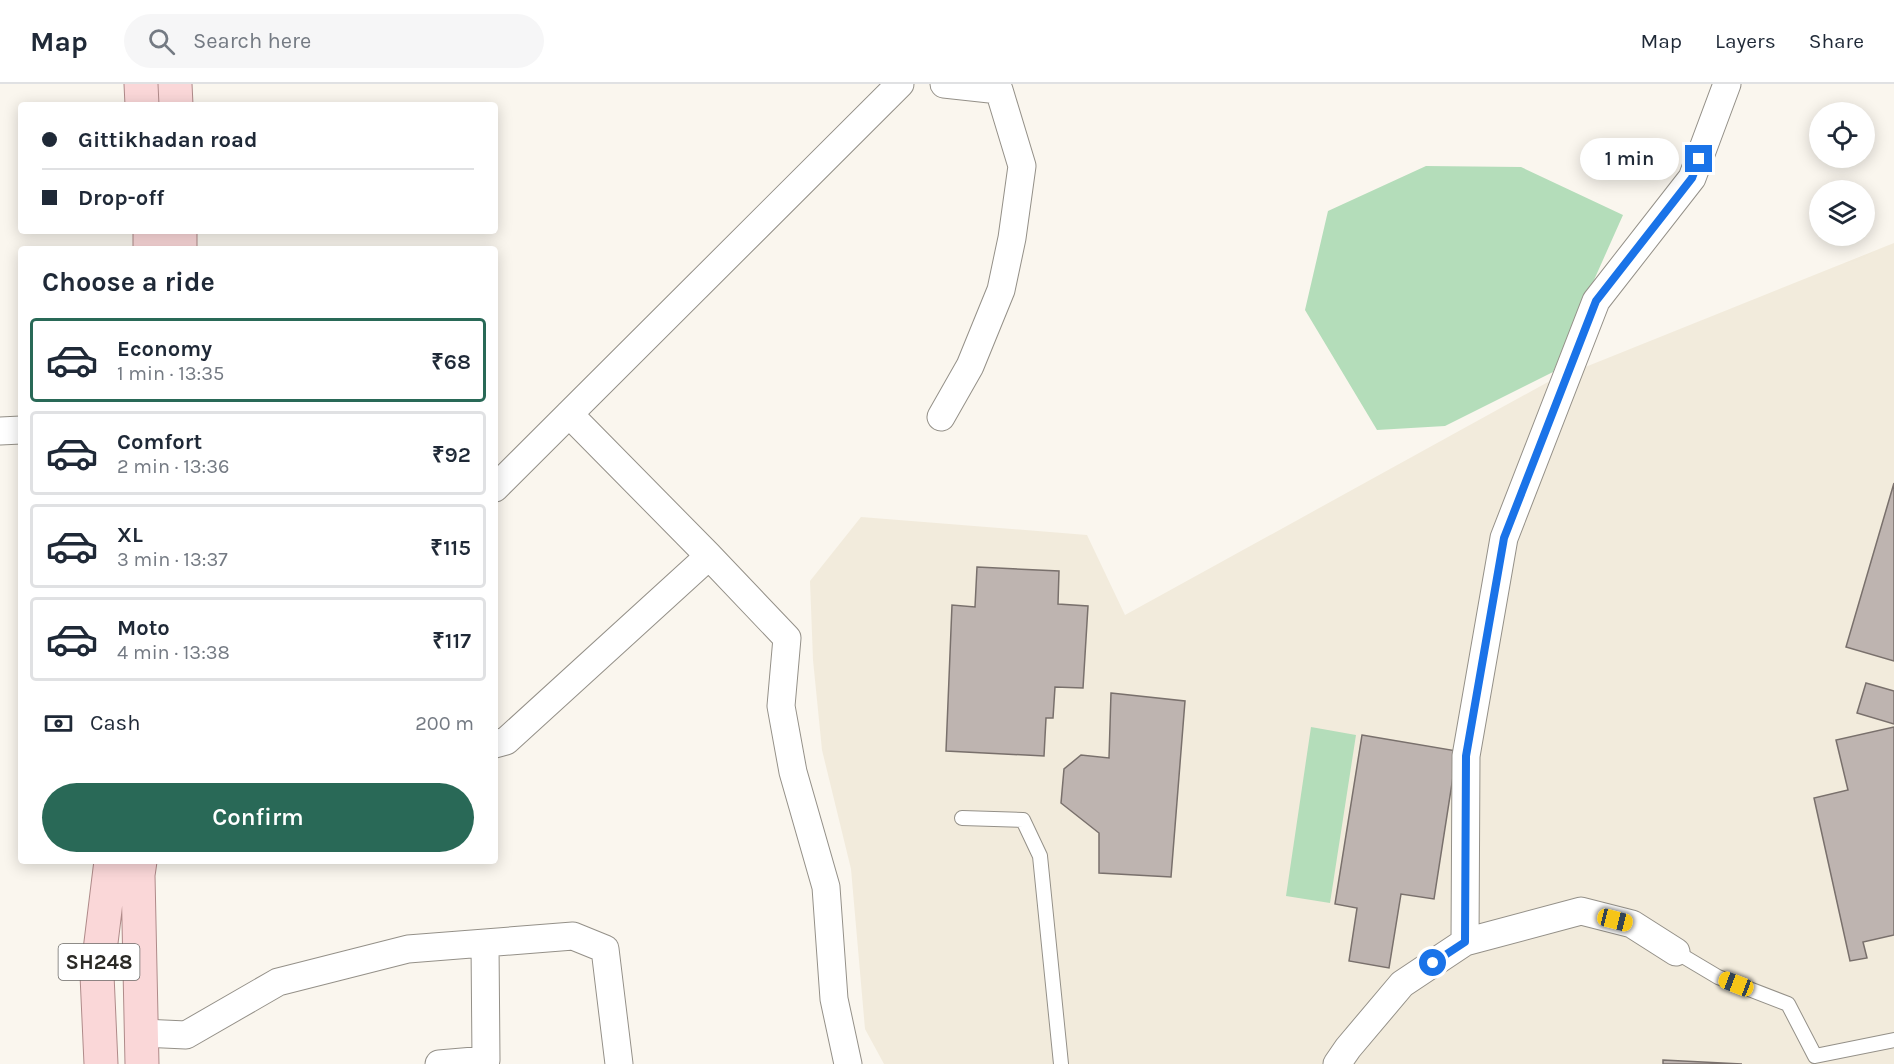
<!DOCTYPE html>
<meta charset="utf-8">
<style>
body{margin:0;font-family:Karla,sans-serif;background:#f6f6f7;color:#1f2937;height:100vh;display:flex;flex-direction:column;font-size:22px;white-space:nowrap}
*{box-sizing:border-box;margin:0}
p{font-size:20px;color:#747a83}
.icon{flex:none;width:33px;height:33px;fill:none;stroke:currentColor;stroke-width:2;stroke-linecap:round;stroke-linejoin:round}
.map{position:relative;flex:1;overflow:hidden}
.drawer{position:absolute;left:18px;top:162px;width:480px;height:618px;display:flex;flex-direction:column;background:#fff;border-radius:6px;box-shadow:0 3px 15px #0003}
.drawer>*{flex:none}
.guide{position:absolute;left:18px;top:18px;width:480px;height:132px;border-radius:6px;box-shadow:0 3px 15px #0003;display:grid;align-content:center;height:132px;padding:0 24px;background:#fff}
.fabs{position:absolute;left:1809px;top:18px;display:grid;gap:12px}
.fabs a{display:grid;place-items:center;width:66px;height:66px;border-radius:50%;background:#fff;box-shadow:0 3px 15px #0003;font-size:30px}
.end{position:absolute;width:27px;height:27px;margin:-14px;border:8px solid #1a73e8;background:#fff;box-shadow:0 0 0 3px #fff}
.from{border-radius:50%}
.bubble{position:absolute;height:42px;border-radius:21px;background:#fff;box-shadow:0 3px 15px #0003;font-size:20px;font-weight:600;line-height:42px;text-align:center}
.car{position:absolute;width:18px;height:36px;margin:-18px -9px;border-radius:8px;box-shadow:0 0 4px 2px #0007;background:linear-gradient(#f5c518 24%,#345 0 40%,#f5c518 0 76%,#345 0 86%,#f5c518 0)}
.guide b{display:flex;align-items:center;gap:21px;height:57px;font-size:22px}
.guide b+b{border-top:2px solid #e0e1e3}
.guide i{width:15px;height:15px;background:#1f2937}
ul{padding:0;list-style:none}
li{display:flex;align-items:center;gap:18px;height:84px;margin:0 12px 9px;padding:0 12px;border:3px solid #e0e1e3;border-radius:6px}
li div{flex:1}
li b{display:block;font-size:22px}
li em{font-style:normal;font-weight:600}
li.active{border-color:#296957}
li>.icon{width:54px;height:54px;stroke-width:1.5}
h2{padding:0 24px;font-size:27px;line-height:72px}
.pay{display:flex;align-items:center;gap:15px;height:66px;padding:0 24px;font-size:22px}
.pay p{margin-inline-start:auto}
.cta{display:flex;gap:12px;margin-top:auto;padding:12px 24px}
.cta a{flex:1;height:69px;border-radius:36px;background:#296957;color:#fff;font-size:24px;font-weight:600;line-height:69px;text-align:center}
header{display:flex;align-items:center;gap:36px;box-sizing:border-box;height:84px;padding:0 30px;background:#fff;border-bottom:2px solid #e0e1e3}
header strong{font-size:28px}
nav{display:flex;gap:33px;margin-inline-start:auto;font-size:21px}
.search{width:420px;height:54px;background:#f6f6f7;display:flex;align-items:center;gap:15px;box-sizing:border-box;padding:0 21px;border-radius:33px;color:#747a83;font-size:22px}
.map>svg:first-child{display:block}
.built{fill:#f2ebdc}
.green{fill:#b4ddba}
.building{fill:#beb4b0;stroke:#79706c;stroke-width:1.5}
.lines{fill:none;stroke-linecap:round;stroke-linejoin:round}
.lane-casing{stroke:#949088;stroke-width:16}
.street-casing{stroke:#949088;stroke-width:29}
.primary-casing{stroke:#af8a89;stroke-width:35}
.lane{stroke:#fff;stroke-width:14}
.street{stroke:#fff;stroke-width:27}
.primary{stroke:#fad7d8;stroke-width:33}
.route{stroke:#1a73e8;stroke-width:8}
.labels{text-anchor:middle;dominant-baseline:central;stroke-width:5;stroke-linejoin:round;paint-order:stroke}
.shield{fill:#fff;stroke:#6b6a67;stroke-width:1.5}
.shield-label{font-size:21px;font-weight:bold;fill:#2b2a26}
</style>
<header>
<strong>Map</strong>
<div class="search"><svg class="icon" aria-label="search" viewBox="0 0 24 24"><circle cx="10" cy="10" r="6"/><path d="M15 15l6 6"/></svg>Search here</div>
<nav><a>Map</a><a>Layers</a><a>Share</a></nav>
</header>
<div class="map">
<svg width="1894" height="980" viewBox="0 0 1894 980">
<rect width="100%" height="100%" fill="#faf6ee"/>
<path class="built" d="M1894 159V980H884L865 945 851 785 822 666 813 576 810 497 861 433 1087 451 1125 531 1548 298Z"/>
<path class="green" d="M1426 82 1521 83 1623 131 1553 288 1445 342 1377 346 1305 226 1328 127Z
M1311 643 1356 651 1330 819 1286 812Z"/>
<path class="building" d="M1894 399V577L1846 563Z
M977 483 1059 487 1058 520 1088 522 1083 604 1055 603 1053 634H1046L1044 672 946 667 952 521 975 523Z
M1866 599 1894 607V640L1857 629Z
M1111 609 1185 617 1171 793 1099 789V749L1061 719 1064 685 1081 671 1109 674Z
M1894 643V851L1863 858 1867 874 1850 877 1814 714 1848 706 1836 656Z
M1362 651 1457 667 1434 815 1401 810 1389 884 1349 877 1357 824 1335 820Z
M1663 976 1742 980H1663Z"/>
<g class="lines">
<g class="lane-casing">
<path id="lane" d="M962 734 1023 736 1040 772 1061 980
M1676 868 1718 893 1788 920 1815 972 1894 956"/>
</g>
<g class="street-casing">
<path id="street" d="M941 333 970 282 1001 206 1012 154 1022 82 999 6 944 0
M0 347 21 346
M495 404 900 0
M709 472 787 554 781 622 793 688 826 803 834 915 848 980
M495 660 506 657 709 472 569 330
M1465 858 1466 672 1504 454 1596 217 1692 94 1727 0
M142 949 186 951 278 898 408 865 573 852 605 865 619 980
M439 980 486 976 485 859
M1337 980 1348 964 1402 900 1465 858 1581 827 1632 840 1676 868"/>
</g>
<g class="primary-casing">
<path id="primary" d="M141 0 142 21
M175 0 176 21
M150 147V165
M180 147V165
M140 777 138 791 142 980
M101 980 97 891 111 777"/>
</g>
<use href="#lane" class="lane"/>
<use href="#street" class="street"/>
<use href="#primary" class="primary"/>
</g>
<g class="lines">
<path class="route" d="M1433 879 1465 858 1466 672 1504 454 1596 217 1692 94 1699 75"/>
</g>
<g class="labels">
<rect class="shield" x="58.5" y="860" width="81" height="36" rx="4.5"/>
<g class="shield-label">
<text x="99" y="878">SH248</text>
</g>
</g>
</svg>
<div class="fabs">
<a><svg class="icon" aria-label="locate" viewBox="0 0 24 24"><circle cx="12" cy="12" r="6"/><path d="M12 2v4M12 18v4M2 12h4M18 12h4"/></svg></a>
<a><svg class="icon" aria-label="layers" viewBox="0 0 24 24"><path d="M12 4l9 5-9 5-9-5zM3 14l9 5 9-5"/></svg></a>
</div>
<i class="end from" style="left:1433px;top:879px"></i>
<i class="end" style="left:1699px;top:75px"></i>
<div class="bubble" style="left:1580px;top:54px;width:99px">1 min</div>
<i class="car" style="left:1615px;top:836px;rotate:104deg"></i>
<i class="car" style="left:1736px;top:900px;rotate:291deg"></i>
<div class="guide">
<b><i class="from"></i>Gittikhadan road</b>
<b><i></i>Drop-off</b>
</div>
<section class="drawer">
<h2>Choose a ride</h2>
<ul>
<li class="active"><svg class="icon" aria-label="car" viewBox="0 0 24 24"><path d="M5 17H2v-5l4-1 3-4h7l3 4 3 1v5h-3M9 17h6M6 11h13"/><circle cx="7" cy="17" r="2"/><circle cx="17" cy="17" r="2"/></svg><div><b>Economy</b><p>1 min · 13:35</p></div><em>₹68</em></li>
<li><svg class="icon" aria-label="car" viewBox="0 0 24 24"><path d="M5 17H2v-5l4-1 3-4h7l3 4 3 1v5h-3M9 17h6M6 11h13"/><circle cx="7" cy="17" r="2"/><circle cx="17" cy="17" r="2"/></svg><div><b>Comfort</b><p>2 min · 13:36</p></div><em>₹92</em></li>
<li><svg class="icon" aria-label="car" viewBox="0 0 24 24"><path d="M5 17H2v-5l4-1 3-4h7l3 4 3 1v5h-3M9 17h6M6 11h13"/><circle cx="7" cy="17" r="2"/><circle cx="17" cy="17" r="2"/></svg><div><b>XL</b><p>3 min · 13:37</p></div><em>₹115</em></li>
<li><svg class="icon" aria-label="car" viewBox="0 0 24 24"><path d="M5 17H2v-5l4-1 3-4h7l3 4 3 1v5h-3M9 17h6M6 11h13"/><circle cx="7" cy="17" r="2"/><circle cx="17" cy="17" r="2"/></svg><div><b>Moto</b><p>4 min · 13:38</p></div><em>₹117</em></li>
</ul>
<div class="pay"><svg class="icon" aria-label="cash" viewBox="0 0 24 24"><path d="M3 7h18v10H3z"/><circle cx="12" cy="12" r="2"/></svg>Cash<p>200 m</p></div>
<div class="cta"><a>Confirm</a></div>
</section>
</div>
